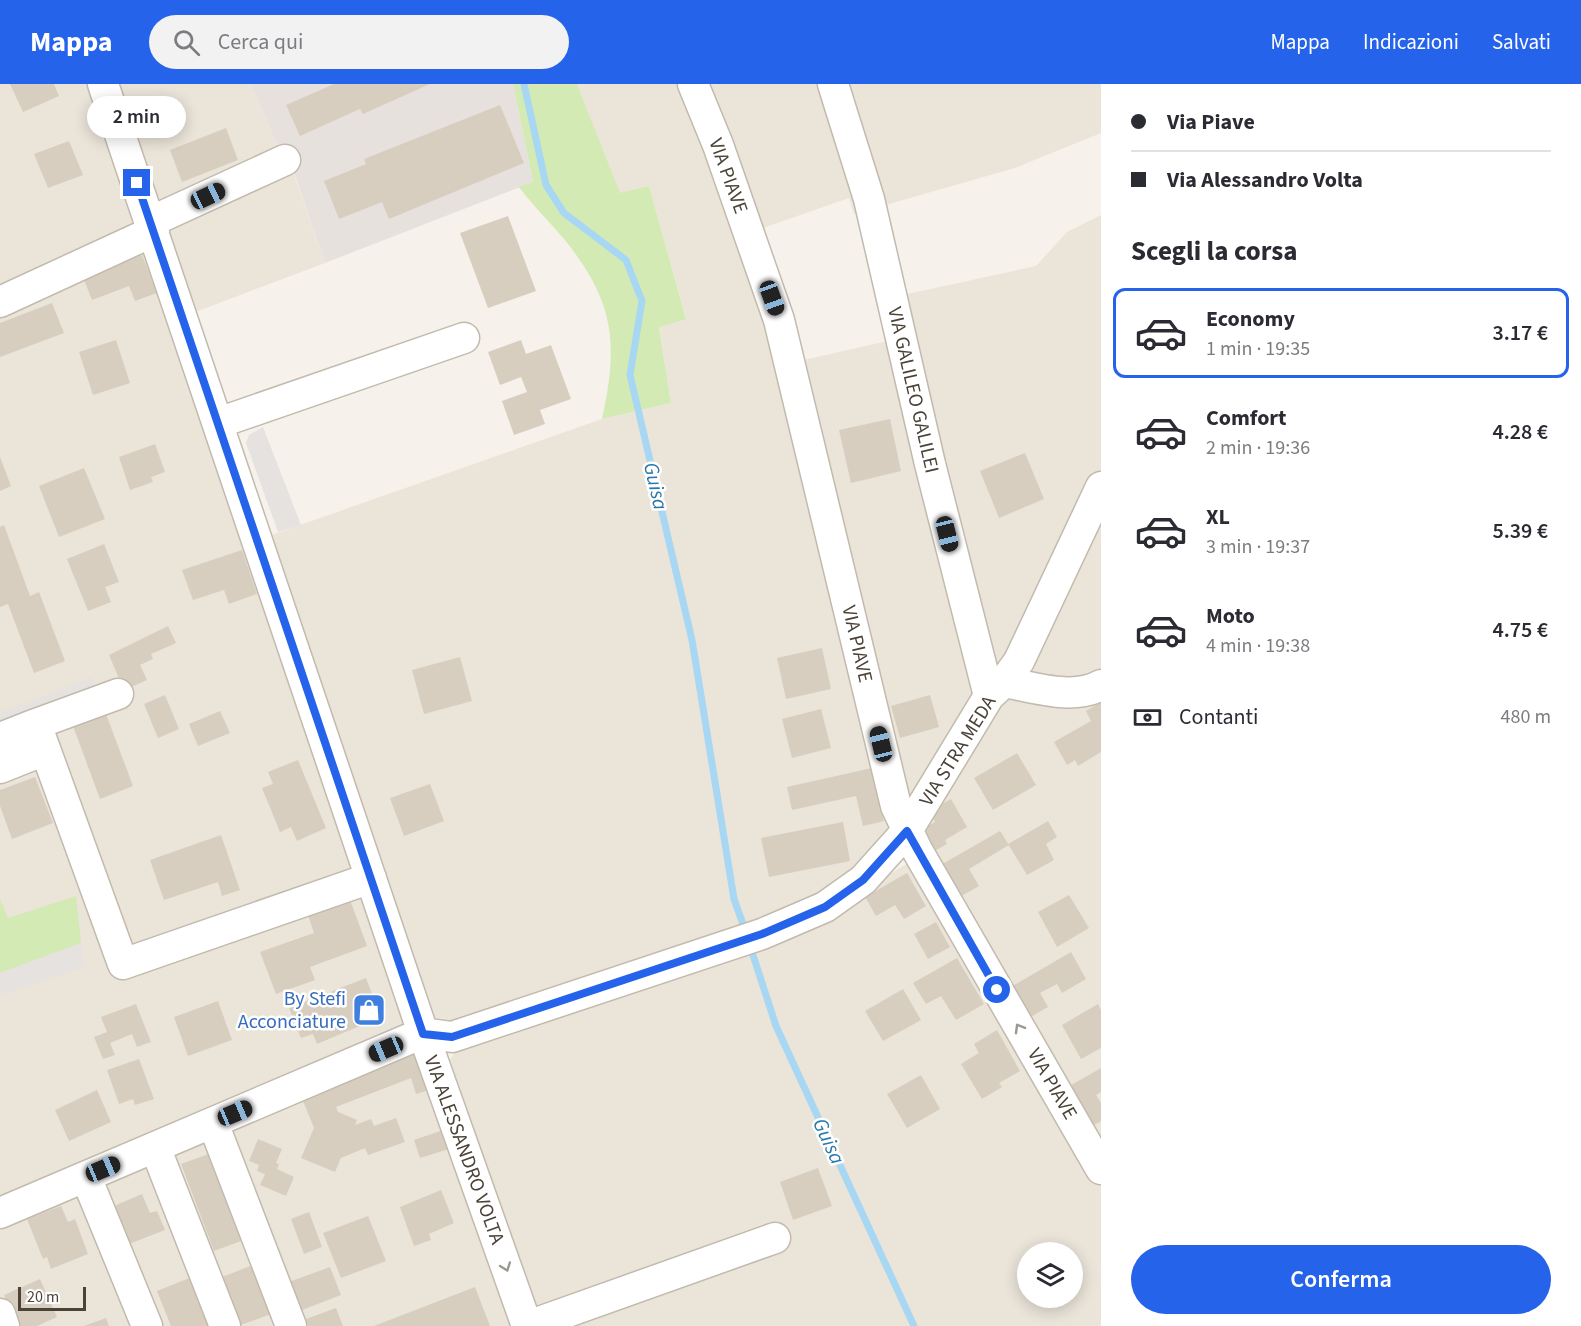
<!DOCTYPE html>
<html lang="it">
<meta charset="utf-8">
<style>
body{margin:0;font-family:"Source Sans 3",sans-serif;background:#f2f2f3;color:#2b2b33;height:100vh;display:flex;flex-direction:column;font-size:22px;white-space:nowrap}
*{box-sizing:border-box;margin:0}
p{font-size:20px;color:#7c7c81}
.icon{flex:none;width:33px;height:33px;fill:none;stroke:currentColor;stroke-width:2;stroke-linecap:round;stroke-linejoin:round}
.map{position:relative;flex:1;overflow:hidden}
.drawer{display:flex;flex-direction:column;background:#fff;width:480px}
.drawer>*{flex:none}
.hud{display:grid;align-content:center;height:132px;padding:0 30px;background:#fff}
.fabs{position:absolute;left:1017px;top:1158px;display:grid;gap:12px}
.fabs a{display:grid;place-items:center;width:66px;height:66px;border-radius:50%;background:#fff;box-shadow:0 3px 15px #0003;font-size:30px}
.scale{position:absolute;left:18px;bottom:15px;width:68px;box-sizing:border-box;padding-left:6px;border:3px solid #4b4338;border-top:0;font-size:16px;line-height:21px;white-space:nowrap;color:#4b4338;-webkit-text-stroke:4px #fff;paint-order:stroke}
.end{position:absolute;width:27px;height:27px;margin:-14px;border:8px solid #2563eb;background:#fff;box-shadow:0 0 0 3px #fff}
.from{border-radius:50%}
.bubble{position:absolute;height:42px;border-radius:21px;background:#fff;box-shadow:0 3px 15px #0003;font-size:20px;font-weight:600;line-height:42px;text-align:center}
.car{position:absolute;width:18px;height:36px;margin:-18px -9px;border-radius:8px;box-shadow:0 0 4px 2px #0007;background:linear-gradient(#222 24%,#8ab4d8 0 40%,#222 0 76%,#8ab4d8 0 86%,#222 0)}
.hud b{display:flex;align-items:center;gap:21px;height:57px;font-size:22px}
.hud b+b{border-top:2px solid #e1e1e2}
.hud i{width:15px;height:15px;background:#2b2b33}
ul{padding:0;list-style:none}
li{display:flex;align-items:center;gap:18px;height:90px;margin:0 12px 9px;padding:0 18px;border:3px solid transparent;border-radius:12px}
li div{flex:1}
li b{display:block;font-size:22px}
li em{font-style:normal;font-weight:600}
li.current{border-color:#2563eb}
li>.icon{width:54px;height:54px;stroke-width:1.5}
h2{padding:0 30px;font-size:27px;line-height:72px}
.pay{display:flex;align-items:center;gap:15px;height:66px;padding:0 30px;font-size:22px}
.pay p{margin-inline-start:auto}
.primary-button{display:flex;gap:12px;margin-top:auto;padding:12px 30px}
.primary-button a{flex:1;height:69px;border-radius:36px;background:#2563eb;color:#fff;font-size:24px;font-weight:600;line-height:69px;text-align:center}
header{display:flex;align-items:center;gap:36px;box-sizing:border-box;height:84px;padding:0 30px;background:#2563eb;color:#fff}
header strong{font-size:28px}
nav{display:flex;gap:33px;margin-inline-start:auto;font-size:21px}
.search{width:420px;height:54px;background:#f2f2f3;display:flex;align-items:center;gap:15px;box-sizing:border-box;padding:0 21px;border-radius:33px;color:#7c7c81;font-size:22px}
main{display:flex;flex:1;min-height:0}
.map>svg:first-child{display:block}
.residential{fill:#eae4d9;fill-rule:evenodd}
.industrial{fill:#e6e1dc}
.green{fill:#d4eab4}
.parking{fill:#e5e2df}
.lines{fill:none;stroke-linecap:round;stroke-linejoin:round}
.stream{stroke:#a7d7f3;stroke-width:7}
.building{fill:#d8cec0}
.minor-casing{stroke:#c2baad;stroke-width:33}
.minor{stroke:#fff;stroke-width:30}
.oneway{stroke:#9c9892}
.route{stroke:#2563eb;stroke-width:8}
.labels{text-anchor:middle;dominant-baseline:central;stroke-width:5;stroke-linejoin:round;paint-order:stroke}
.street-label{font-size:20px;fill:#4b4338;stroke:#fff}
.shop-label{font-size:20px;fill:#366cbe;stroke:#fff;text-anchor:end}
.water-label{font-size:21px;font-style:italic;fill:#2a78aa;stroke:#fff}
</style>
<header>
<strong>Mappa</strong>
<div class="search"><svg class="icon" aria-label="search" viewBox="0 0 24 24"><circle cx="10" cy="10" r="6"/><path d="M15 15l6 6"/></svg>Cerca qui</div>
<nav><a>Mappa</a><a>Indicazioni</a><a>Salvati</a></nav>
</header>
<main>
<div class="map">
<svg width="1101" height="1242" viewBox="0 0 1101 1242">
<rect width="100%" height="100%" fill="#f6f2eb"/>
<path class="residential" d="M0 0H91L518 1242H0Z
M112 0H251L281 70 286 67 325 179 190 230Z
M577 0H1101V49L1015 84 854 130 849 114 763 144 799 277 888 257 880 216 1036 182 1067 148 1101 131V1067L907 737 825 811 758 840 462 938 432 933 266 453 602 335 671 319 659 242 686 234 649 102 620 110Z
M910 778 1101 1101V1242H542L450 975 464 959 871 801ZM1028 1168H1072V1214H1028Z"/>
<path class="industrial" d="M251 0H513L533 98 325 179 287 68 281 70Z"/>
<path class="green" d="M513 0H577L620 109 649 102 686 235 659 243 671 319 602 335C619 258 614 217 564 155 549 137 533 122 519 103L533 98Z
M76 812 81 859 0 889V815L8 834Z"/>
<path class="parking" d="M263 343 301 441 278 448 246 359 249 351Z
M91 593 105 625 53 650 62 675 0 699V629Z
M81 859 84 883 0 912V889Z"/>
<g class="lines">
<path class="stream" d="M524 0 546 101 564 129 626 176 642 217 630 291 692 556 734 815 743 840
M752 868 776 942 914 1242"/>
</g>
<path class="building" d="M10 0H54L59 12 23 28Z
M334 0H430L363 30 360 25 300 52 286 21Z
M500 21 524 79 389 135 382 118 339 135 324 97 366 80 364 75Z
M226 44 238 76 182 98 170 66Z
M69 57 83 91 48 104 34 70Z
M508 132 536 207 488 224 460 149Z
M142 171 157 209 135 217 129 202 92 216 83 193Z
M52 219 64 249 0 273V239Z
M116 256 130 299 93 311 79 268Z
M521 256 526 270 551 261 571 315 540 326 545 340 514 351 502 317 527 308 521 293 500 301 488 268Z
M890 335 901 387 851 399 839 346Z
M155 360 165 388 151 393 153 398 130 406 119 373Z
M1025 369 1044 415 999 434 980 387Z
M0 373 11 402 0 407Z
M84 384 105 435 59 453 39 402Z
M4 441 30 512 39 508 65 577 34 589 8 520 0 523V443Z
M104 460 119 498 105 503 111 518 88 527 67 475Z
M242 466 257 510 229 520 224 506 193 516 182 486Z
M168 542 176 559 151 570 153 575 140 581 147 596 124 606 109 571Z
M822 564 831 605 786 615 777 574Z
M460 573 472 617 424 630 412 586Z
M165 611 179 645 158 654 144 620Z
M930 611 939 643 900 654 891 622Z
M1101 618V668L1078 682 1075 676 1067 681 1054 658 1091 637 1086 627Z
M821 625 831 664 792 674 782 635Z
M220 627 230 649 198 662 189 640Z
M106 630 133 702 100 715 73 642Z
M1017 669 1036 701 993 726 974 694Z
M298 676 326 744 297 757 291 743 280 748 262 704 273 700 268 688Z
M872 684 884 737 863 742 856 712 792 726 787 703Z
M35 693 53 739 12 755 0 722V706Z
M430 700 444 737 404 752 390 714Z
M951 715 967 743 945 756 947 760 931 769 918 747 935 738 929 727Z
M1048 737 1057 753 1046 760 1054 776 1027 791 1008 760Z
M843 738 850 777 769 793 761 754Z
M1000 747 1009 761 969 785 979 802 958 814 939 782Z
M221 751 240 806 222 812 218 798 164 816 150 776Z
M907 789 926 822 904 835 895 821 876 832 865 813Z
M1069 811 1089 844 1057 863 1038 828Z
M349 813 367 862 310 883 315 896 276 910 260 868 314 849 307 828Z
M936 838 950 863 928 875 914 850Z
M1071 868 1086 895 1062 909 1057 900 1040 909 1048 923 1027 935 1009 904Z
M957 874 984 920 956 936 941 912 926 920 913 899Z
M366 894 381 933 317 960 313 950 301 954 289 924Z
M903 905 921 936 883 957 865 927Z
M218 917 232 956 188 972 174 933Z
M136 920 151 958 137 963 132 950 110 959 115 971 103 975 94 953 107 948 101 933Z
M1098 920 1101 926V964L1081 975 1062 941Z
M997 946 1020 987 999 999 1002 1003 982 1015 961 980 979 969 974 960Z
M418 965 432 1005 416 1010 411 994 336 1023 338 1028 357 1036 355 1041 371 1035 374 1042 396 1034 405 1058 368 1071 365 1064 341 1074 335 1088 301 1074 314 1044 301 1012Z
M139 975 154 1015 135 1021 133 1015 119 1020 107 986Z
M1101 984V1008L1096 1011 1101 1019V1037L1089 1044 1066 1004Z
M921 991 940 1025 907 1044 887 1010Z
M97 1006 111 1038 69 1057 55 1026Z
M446 1045 452 1064 420 1074 414 1056Z
M258 1055 282 1065 276 1079 279 1080 277 1085 294 1093 286 1112 260 1101 265 1090 257 1087 259 1081 249 1077Z
M214 1068 230 1111 224 1113 241 1157 214 1167 181 1080Z
M818 1084 832 1122 793 1136 780 1098Z
M441 1106 454 1139 429 1150 431 1156 414 1162 400 1123Z
M142 1110 150 1129 157 1127 165 1146 129 1160 114 1122Z
M61 1122 68 1138 75 1135 88 1170 51 1185 47 1173 43 1175 27 1135Z
M309 1128 322 1163 304 1170 291 1135Z
M368 1132 386 1177 341 1194 323 1149Z
M253 1181 271 1230 238 1242 217 1195Z
M330 1183 341 1211 297 1228 286 1199Z
M192 1193 212 1242H171L157 1207Z
M40 1195 57 1233 37 1242H17L4 1211Z
M475 1203 490 1242H374Z
M336 1224 343 1242H308L306 1235Z
M106 1234 109 1242H84Z"/>
<g class="lines">
<g class="minor-casing">
<path id="minor" d="M103 0 423 949 527 1242
M693 0 718 61 779 236 896 722 917 766 1101 1085
M833 0 869 115 930 380 989 612
M150 138 285 76
M0 218 154 147
M218 339 464 254
M1004 598C1033 603 1074 617 1101 601
M36 640 118 610
M0 654 36 640 123 880 371 794
M0 684 45 666
M213 1039 291 1242
M155 1063 225 1242
M86 1093 147 1242
M0 1129 423 949 452 953 762 850 825 823 863 796 907 747 989 612 1004 598 1019 577 1101 403
M0 1230 4 1242
M528 1242 775 1154"/>
</g>
<use href="#minor" class="minor"/>
</g>
<defs><path id="oneway-chevron" d="M-2-3.5L2.5 0L-2 3.5" fill="none" stroke-width="1.6" stroke-linecap="round" stroke-linejoin="round" transform="scale(1.5)"/></defs>
<g class="oneway">
<use href="#oneway-chevron" transform="translate(1019 944) rotate(-120)"/>
<use href="#oneway-chevron" transform="translate(506 1183) rotate(70)"/>
</g>
<g class="lines">
<path class="route" d="M137 99 423 950 452 953 762 850 825 823 863 796 907 747 997 906"/>
</g>
<defs>
<g id="shop-square" transform="scale(1.725)"><rect x="-9" y="-9" width="18" height="18" rx="4" fill="#3f7fe0" stroke="#fff"/><path d="M-5-2.5h2.3a2.7 3.5 0 0 1 5.4 0H5L5.5 6h-11ZM-1.5-2.5h3a1.5 2.3 0 0 0-3 0Z" fill="#fff"/></g>
</defs>
<g fill-rule="evenodd">
<use href="#shop-square" x="369" y="926"/>
</g>
<g class="labels">
<g class="street-label">
<text transform="translate(728 92) rotate(70)">VIA PIAVE</text>
<text transform="translate(913 306) rotate(77)">VIA GALILEO GALILEI</text>
<text transform="translate(857 560) rotate(77)">VIA PIAVE</text>
<text transform="translate(958 667) rotate(-58)">VIA STRA MEDA</text>
<text transform="translate(1052 1000) rotate(60)">VIA PIAVE</text>
<text transform="translate(464 1066) rotate(70)">VIA ALESSANDRO VOLTA</text>
</g>
<g class="shop-label">
<text x="346" y="915">By Stefi<tspan x="346" dy="23">Acconciature</tspan></text>
</g>
<g class="water-label">
<text transform="translate(656 402) rotate(77)">Guisa</text>
<text transform="translate(829 1057) rotate(65)">Guisa</text>
</g>
</g>
</svg>
<div class="fabs">
<a><svg class="icon" aria-label="layers" viewBox="0 0 24 24"><path d="M12 4l9 5-9 5-9-5zM3 14l9 5 9-5"/></svg></a>
</div>
<div class="scale">20 m</div>
<i class="end from" style="left:997px;top:906px"></i>
<i class="end" style="left:137px;top:99px"></i>
<div class="bubble" style="left:87px;top:12px;width:99px">2 min</div>
<i class="car" style="left:208px;top:112px;rotate:65deg"></i>
<i class="car" style="left:772px;top:214px;rotate:160deg"></i>
<i class="car" style="left:947px;top:450px;rotate:166deg"></i>
<i class="car" style="left:881px;top:660px;rotate:346deg"></i>
<i class="car" style="left:386px;top:965px;rotate:247deg"></i>
<i class="car" style="left:235px;top:1029px;rotate:67deg"></i>
<i class="car" style="left:103px;top:1085px;rotate:67deg"></i>
</div>
<section class="drawer">
<div class="hud">
<b><i class="from"></i>Via Piave</b>
<b><i></i>Via Alessandro Volta</b>
</div>
<h2>Scegli la corsa</h2>
<ul>
<li class="current"><svg class="icon" aria-label="car" viewBox="0 0 24 24"><path d="M5 17H2v-5l4-1 3-4h7l3 4 3 1v5h-3M9 17h6M6 11h13"/><circle cx="7" cy="17" r="2"/><circle cx="17" cy="17" r="2"/></svg><div><b>Economy</b><p>1 min · 19:35</p></div><em>3.17 €</em></li>
<li><svg class="icon" aria-label="car" viewBox="0 0 24 24"><path d="M5 17H2v-5l4-1 3-4h7l3 4 3 1v5h-3M9 17h6M6 11h13"/><circle cx="7" cy="17" r="2"/><circle cx="17" cy="17" r="2"/></svg><div><b>Comfort</b><p>2 min · 19:36</p></div><em>4.28 €</em></li>
<li><svg class="icon" aria-label="car" viewBox="0 0 24 24"><path d="M5 17H2v-5l4-1 3-4h7l3 4 3 1v5h-3M9 17h6M6 11h13"/><circle cx="7" cy="17" r="2"/><circle cx="17" cy="17" r="2"/></svg><div><b>XL</b><p>3 min · 19:37</p></div><em>5.39 €</em></li>
<li><svg class="icon" aria-label="car" viewBox="0 0 24 24"><path d="M5 17H2v-5l4-1 3-4h7l3 4 3 1v5h-3M9 17h6M6 11h13"/><circle cx="7" cy="17" r="2"/><circle cx="17" cy="17" r="2"/></svg><div><b>Moto</b><p>4 min · 19:38</p></div><em>4.75 €</em></li>
</ul>
<div class="pay"><svg class="icon" aria-label="cash" viewBox="0 0 24 24"><path d="M3 7h18v10H3z"/><circle cx="12" cy="12" r="2"/></svg>Contanti<p>480 m</p></div>
<div class="primary-button"><a>Conferma</a></div>
</section>
</main>
